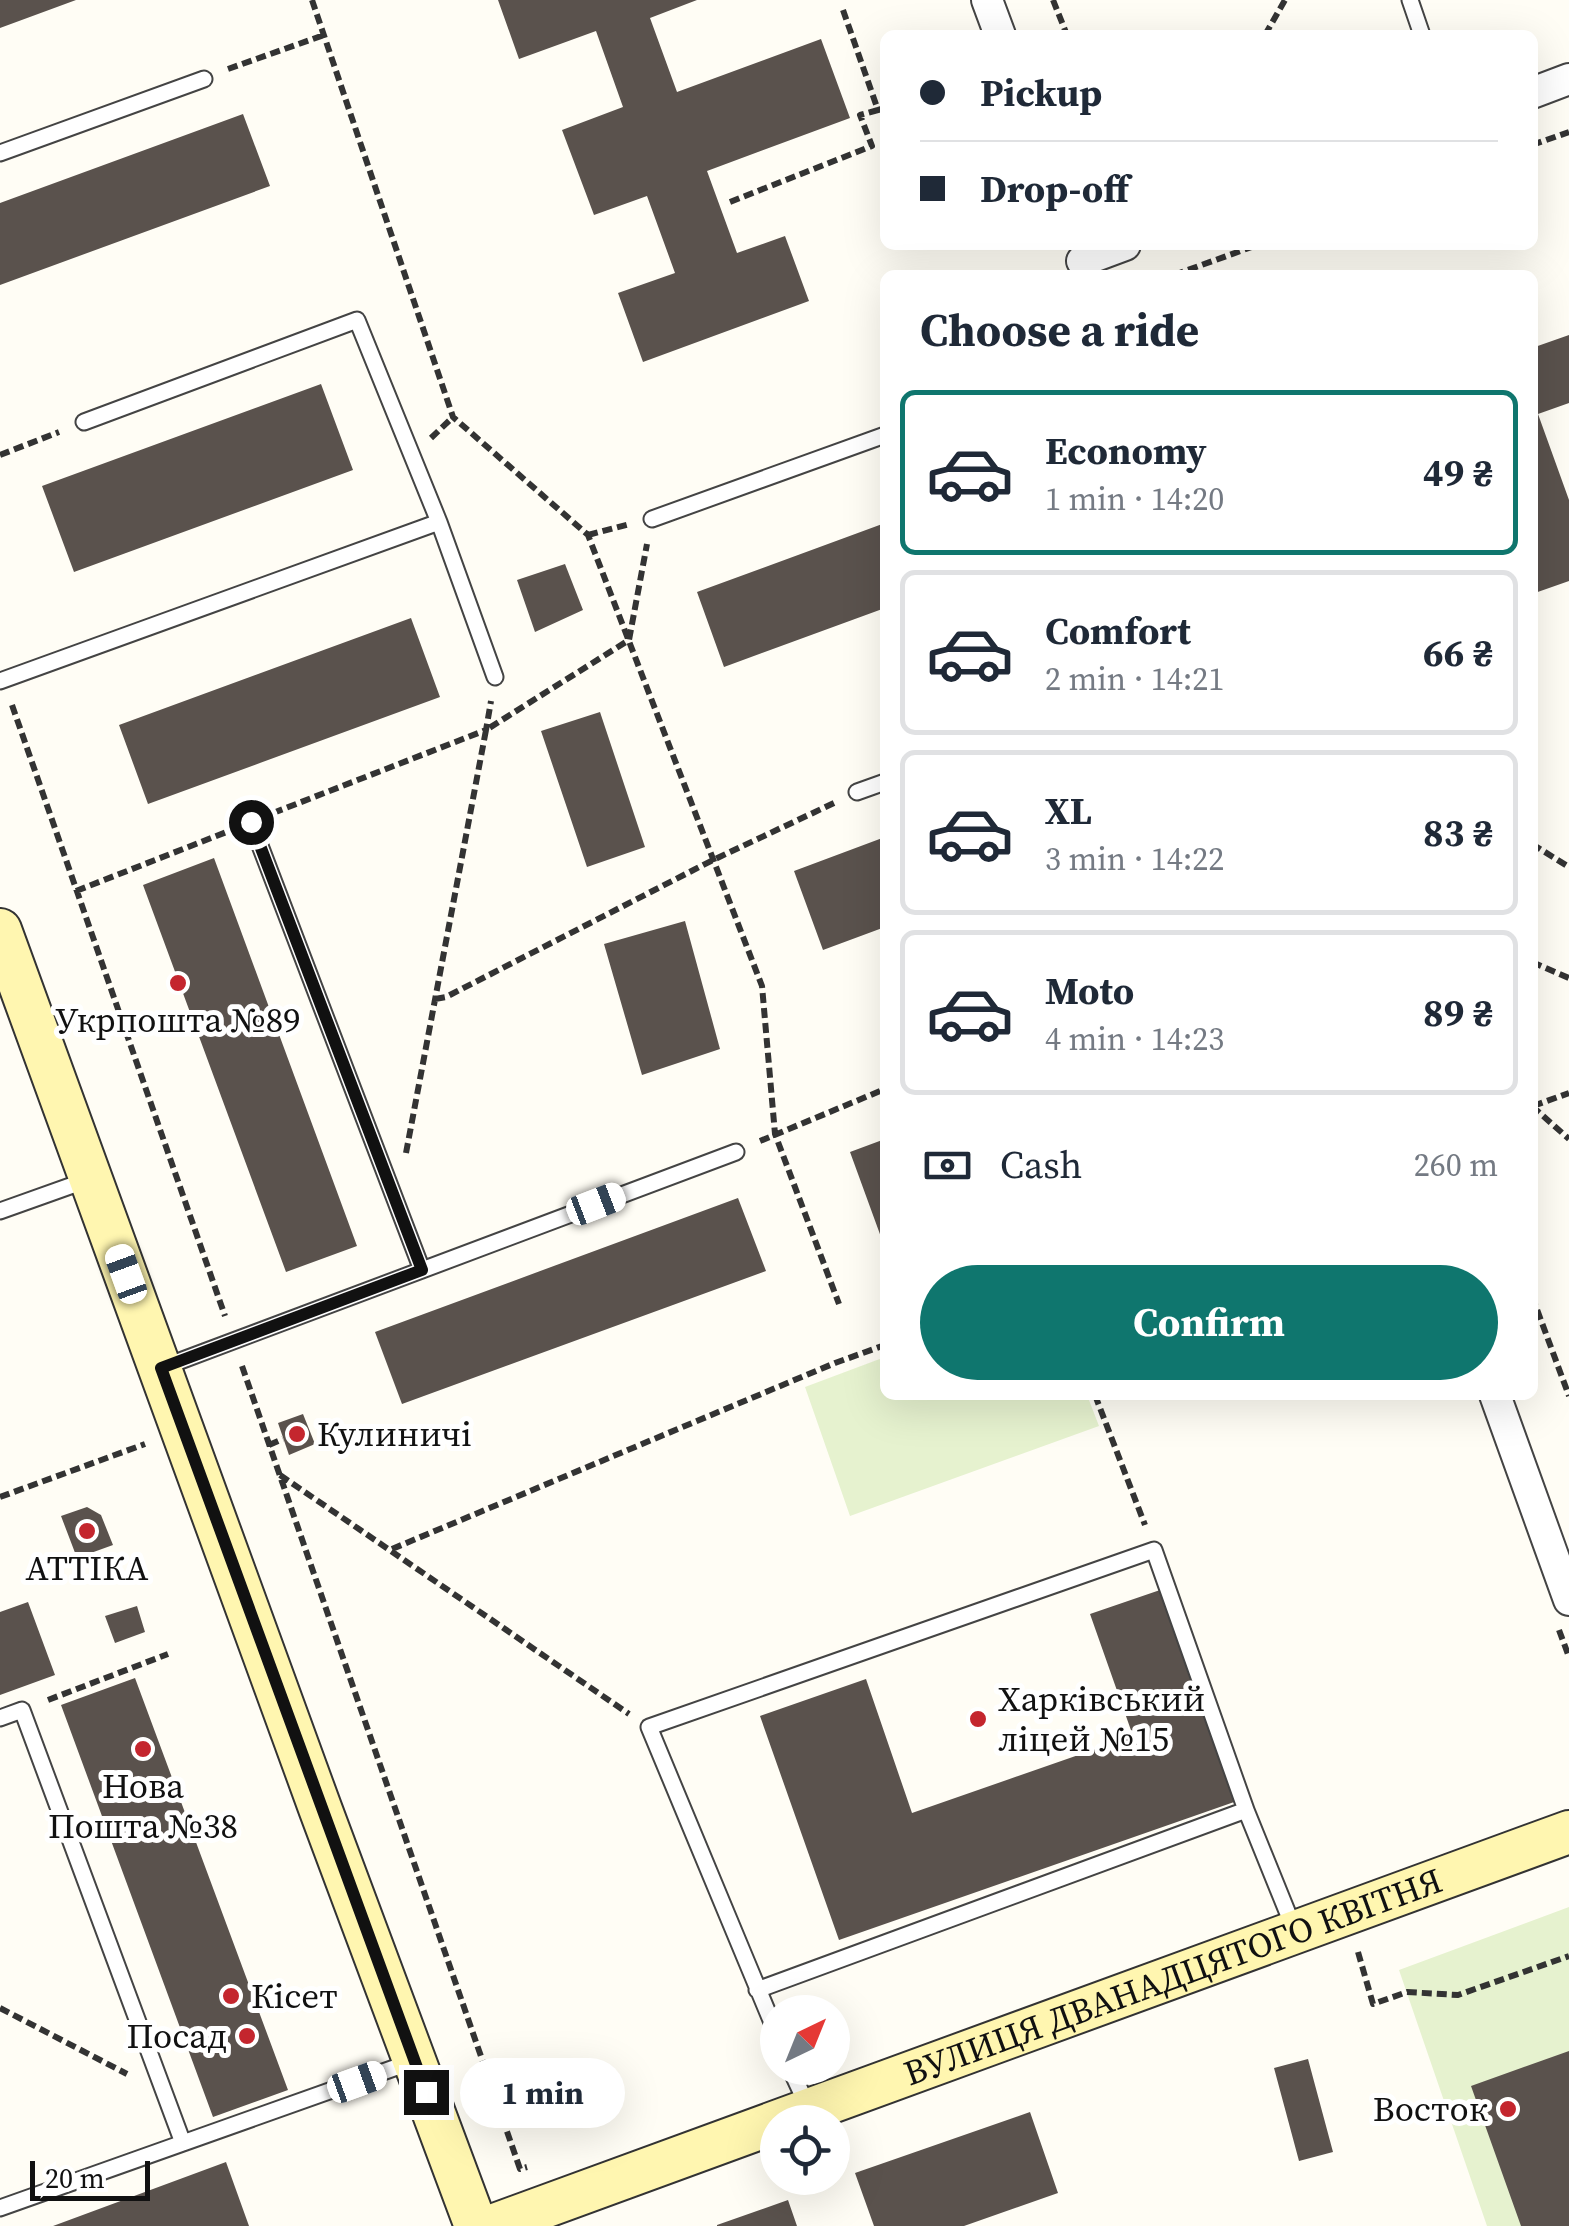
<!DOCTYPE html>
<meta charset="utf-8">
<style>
body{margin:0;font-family:"Source Serif 4",serif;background:#f6f6f7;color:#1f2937;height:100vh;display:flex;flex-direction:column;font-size:38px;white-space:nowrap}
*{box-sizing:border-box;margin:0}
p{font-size:32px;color:#747a83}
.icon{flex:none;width:55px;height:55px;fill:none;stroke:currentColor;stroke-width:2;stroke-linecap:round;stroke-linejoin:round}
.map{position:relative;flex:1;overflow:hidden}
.details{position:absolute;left:880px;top:270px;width:658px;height:1130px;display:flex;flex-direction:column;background:#fff;border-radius:15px;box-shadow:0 10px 40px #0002}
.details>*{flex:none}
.banner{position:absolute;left:880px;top:30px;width:658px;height:220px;border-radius:15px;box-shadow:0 10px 40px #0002;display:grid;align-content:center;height:220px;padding:0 40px;background:#fff}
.needle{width:65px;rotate:43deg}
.controls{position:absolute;left:760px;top:1995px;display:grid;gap:20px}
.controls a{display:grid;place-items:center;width:90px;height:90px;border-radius:50%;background:#fff;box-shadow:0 10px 40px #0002;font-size:50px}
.scale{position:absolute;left:30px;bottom:25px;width:120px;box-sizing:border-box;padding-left:10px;border:5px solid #111;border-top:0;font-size:28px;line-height:35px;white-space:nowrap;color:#111;-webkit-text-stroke:8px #fff;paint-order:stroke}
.end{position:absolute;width:45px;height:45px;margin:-22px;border:12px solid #111;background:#fff;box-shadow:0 0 0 5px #fff}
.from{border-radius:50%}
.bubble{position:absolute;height:70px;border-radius:35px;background:#fff;box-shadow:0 10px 40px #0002;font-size:32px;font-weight:700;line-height:70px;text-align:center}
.car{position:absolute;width:30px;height:60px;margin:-30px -15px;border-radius:12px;box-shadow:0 0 8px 2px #0007;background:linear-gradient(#fff 24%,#345 0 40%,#fff 0 76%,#345 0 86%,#fff 0)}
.banner b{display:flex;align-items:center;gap:35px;height:95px;font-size:38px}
.banner b+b{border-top:2px solid #e0e1e3}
.banner i{width:25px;height:25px;background:#1f2937}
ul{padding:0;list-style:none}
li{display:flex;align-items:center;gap:30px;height:165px;margin:0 20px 15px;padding:0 20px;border:5px solid #e0e1e3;border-radius:15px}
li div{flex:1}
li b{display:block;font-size:38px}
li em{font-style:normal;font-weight:700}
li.current{border-color:#0f766e}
li>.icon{width:90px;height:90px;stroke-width:1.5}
h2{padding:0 40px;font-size:45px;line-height:120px}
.pay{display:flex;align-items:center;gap:25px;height:110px;padding:0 40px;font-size:38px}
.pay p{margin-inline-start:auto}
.button{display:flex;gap:20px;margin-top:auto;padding:20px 40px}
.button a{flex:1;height:115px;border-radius:60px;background:#0f766e;color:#fff;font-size:40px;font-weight:700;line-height:115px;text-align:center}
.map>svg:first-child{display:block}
.pitch{fill:#e6f2cf}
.building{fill:#5a524d}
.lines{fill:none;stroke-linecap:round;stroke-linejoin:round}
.lane-casing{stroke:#444;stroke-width:19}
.street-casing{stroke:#444;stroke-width:34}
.secondary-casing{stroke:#333;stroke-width:46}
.path{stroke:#333;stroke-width:6;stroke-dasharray:10 5;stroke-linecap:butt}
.lane{stroke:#fff;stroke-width:15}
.street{stroke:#fff;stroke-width:30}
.secondary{stroke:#fff6b0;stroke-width:42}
.route{stroke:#111;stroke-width:12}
.poi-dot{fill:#c4262e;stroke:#fff;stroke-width:4}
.labels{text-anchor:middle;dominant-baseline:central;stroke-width:10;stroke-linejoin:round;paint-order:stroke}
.poi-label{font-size:35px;fill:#111;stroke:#fff}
.street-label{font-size:35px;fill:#111;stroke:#fff}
</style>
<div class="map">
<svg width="1569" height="2226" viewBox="0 0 1569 2226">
<rect width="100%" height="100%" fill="#fffdf5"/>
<path class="pitch" d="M885 1357V1395H1087L1099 1426 850 1516 805 1387Z
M1569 1907V2226H1487L1399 1970Z"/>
<path class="building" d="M0 0H76L0 28Z
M498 0H697L650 18 677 92 821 39 850 118 707 171 737 253 785 236 809 301 643 362 618 293 675 273 647 196 594 215 562 130 623 107 596 31 519 59Z
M243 114 270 186 0 285V203Z
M1569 335V403L1538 414 1569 500V581L1532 594V348Z
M321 384 353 470 74 572 42 486Z
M885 523V608L724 667 697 592Z
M565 564 583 610 535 632 517 580Z
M411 618 440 697 148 804 119 725Z
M600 712 645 847 587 867 541 731Z
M885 837V927L823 950 794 871Z
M214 858 357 1246 286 1272 143 885Z
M685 921 720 1049 642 1075 604 944Z
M885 1139V1248L850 1152Z
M738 1198 766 1271 402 1404 375 1332Z
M303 1414 315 1444 289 1455 278 1423Z
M87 1507 101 1515 113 1545 77 1558 61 1516Z
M1163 1589 1237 1801 839 1940 760 1716 866 1679 912 1813 1133 1736 1090 1614Z
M28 1602 55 1675 0 1695V1612Z
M137 1606 145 1632 115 1643 105 1616Z
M135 1678 288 2090 213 2117 61 1705Z
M1569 2051V2226H1521L1471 2086Z
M1308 2059 1333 2152 1299 2161 1274 2068Z
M1030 2112 1058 2193 964 2226H874L855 2173Z
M226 2162 249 2226H53Z
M788 2200 797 2226H717V2225Z"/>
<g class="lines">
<g class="lane-casing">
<path id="lane" d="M1410 0 1422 35
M0 153 204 79
M652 519 885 435
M439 522 495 677
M0 681 439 522 357 320 84 422
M857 792 885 782
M251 822 422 1270
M0 1211 87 1180
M164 1367 736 1152
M0 1718 22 1710 183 2143
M1246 1810 1295 1931
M757 1990 1246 1810 1154 1550 649 1727 778 2037
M790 2068 808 2107
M0 2208 411 2062"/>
</g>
<g class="street-casing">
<path id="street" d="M987 0 1000 35
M1532 93 1569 79
M1082 261 1125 245
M1495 1395 1569 1600"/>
</g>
<g class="secondary-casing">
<g id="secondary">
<path d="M0 930 320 1808 476 2226"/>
<path id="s1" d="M492 2226 1569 1832"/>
</g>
</g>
<path class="path" d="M312 0 453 417 588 535 762 986 775 1134 839 1304
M1053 0 1067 35
M843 10 878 110 885 108
M1265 35 1285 0
M228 69 324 35
M1532 145 1569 132
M730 202 872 146 860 115 878 110
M1174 275 1257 245
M431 438 453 417
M0 455 59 432
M588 535 630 524
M12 705 225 1316
M273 813 486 730 491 701
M1532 844 1569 867
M76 891 229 831
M1532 962 1569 978
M435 999 446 997 713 860 834 803
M1532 1106 1569 1139
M1533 1106 1569 1093
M760 1141 885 1089
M406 1153 486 730 629 640 647 544
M1532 1296 1569 1396
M242 1366 520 2169 527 2167
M1095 1395 1145 1525
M269 1445 283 1439
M280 1475 629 1714
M0 1497 145 1444
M392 1549 835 1363 885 1345
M1559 1630 1569 1657
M48 1700 168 1654
M1358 1952 1373 2004 1407 1992 1458 1995 1569 1956
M0 2008 127 2074"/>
<use href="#lane" class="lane"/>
<use href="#street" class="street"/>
<use href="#secondary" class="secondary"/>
</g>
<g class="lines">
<path class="route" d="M251 822 422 1270 161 1368 426 2092"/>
</g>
<g class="poi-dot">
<circle cx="178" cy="983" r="10"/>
<circle cx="297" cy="1434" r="10"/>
<circle cx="87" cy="1531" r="10"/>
<circle cx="978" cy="1719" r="10"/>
<circle cx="143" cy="1749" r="10"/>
<circle cx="231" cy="1996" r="10"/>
<circle cx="247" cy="2036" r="10"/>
<circle cx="1508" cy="2109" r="10"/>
</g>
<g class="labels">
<g class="poi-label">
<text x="178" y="1020">Укрпошта №89</text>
<text x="317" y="1434" text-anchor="start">Кулиничі</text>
<text x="87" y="1568">АТТІКА</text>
<text x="998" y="1699" text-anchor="start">Харківський<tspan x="998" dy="40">ліцей №15</tspan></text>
<text x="143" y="1786">Нова<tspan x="143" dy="40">Пошта №38</tspan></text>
<text x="251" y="1996" text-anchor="start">Кісет</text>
<text x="227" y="2036" text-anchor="end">Посад</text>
<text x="1488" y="2109" text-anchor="end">Восток</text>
</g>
<g class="street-label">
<text stroke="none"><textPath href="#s1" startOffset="725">ВУЛИЦЯ ДВАНАДЦЯТОГО КВІТНЯ</textPath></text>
</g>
</g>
</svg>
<div class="controls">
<a><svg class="needle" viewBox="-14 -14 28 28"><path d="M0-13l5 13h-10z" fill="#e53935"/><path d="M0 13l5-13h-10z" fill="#747a83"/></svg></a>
<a><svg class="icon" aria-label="locate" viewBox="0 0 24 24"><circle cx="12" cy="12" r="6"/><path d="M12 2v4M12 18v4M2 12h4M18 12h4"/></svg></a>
</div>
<div class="scale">20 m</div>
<i class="end from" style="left:251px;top:822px"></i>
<i class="end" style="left:426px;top:2092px"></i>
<div class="bubble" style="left:460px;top:2058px;width:165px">1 min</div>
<i class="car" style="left:596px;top:1204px;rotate:69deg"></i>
<i class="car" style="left:126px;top:1274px;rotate:340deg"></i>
<i class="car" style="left:357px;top:2082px;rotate:70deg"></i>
<div class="banner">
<b><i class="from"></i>Pickup</b>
<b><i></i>Drop-off</b>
</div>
<section class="details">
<h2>Choose a ride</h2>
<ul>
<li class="current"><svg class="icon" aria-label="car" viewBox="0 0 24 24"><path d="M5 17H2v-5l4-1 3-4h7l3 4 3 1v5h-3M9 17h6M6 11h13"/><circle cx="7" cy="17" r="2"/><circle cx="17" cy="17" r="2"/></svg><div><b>Economy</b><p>1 min · 14:20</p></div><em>49 ₴</em></li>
<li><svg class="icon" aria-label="car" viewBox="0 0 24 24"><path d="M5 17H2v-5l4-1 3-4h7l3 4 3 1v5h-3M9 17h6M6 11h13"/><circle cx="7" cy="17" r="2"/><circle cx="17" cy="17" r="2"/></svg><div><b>Comfort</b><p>2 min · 14:21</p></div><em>66 ₴</em></li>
<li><svg class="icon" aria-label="car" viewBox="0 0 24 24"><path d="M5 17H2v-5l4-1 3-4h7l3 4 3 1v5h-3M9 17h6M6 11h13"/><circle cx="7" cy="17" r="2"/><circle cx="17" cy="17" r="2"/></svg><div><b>XL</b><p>3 min · 14:22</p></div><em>83 ₴</em></li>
<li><svg class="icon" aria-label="car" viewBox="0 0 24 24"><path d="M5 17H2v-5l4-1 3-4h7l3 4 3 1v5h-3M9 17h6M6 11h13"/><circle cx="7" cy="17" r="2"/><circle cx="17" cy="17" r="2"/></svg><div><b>Moto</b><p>4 min · 14:23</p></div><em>89 ₴</em></li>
</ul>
<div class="pay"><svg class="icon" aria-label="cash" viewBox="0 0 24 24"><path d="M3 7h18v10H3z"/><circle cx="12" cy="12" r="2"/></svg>Cash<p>260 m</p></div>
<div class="button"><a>Confirm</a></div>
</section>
</div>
